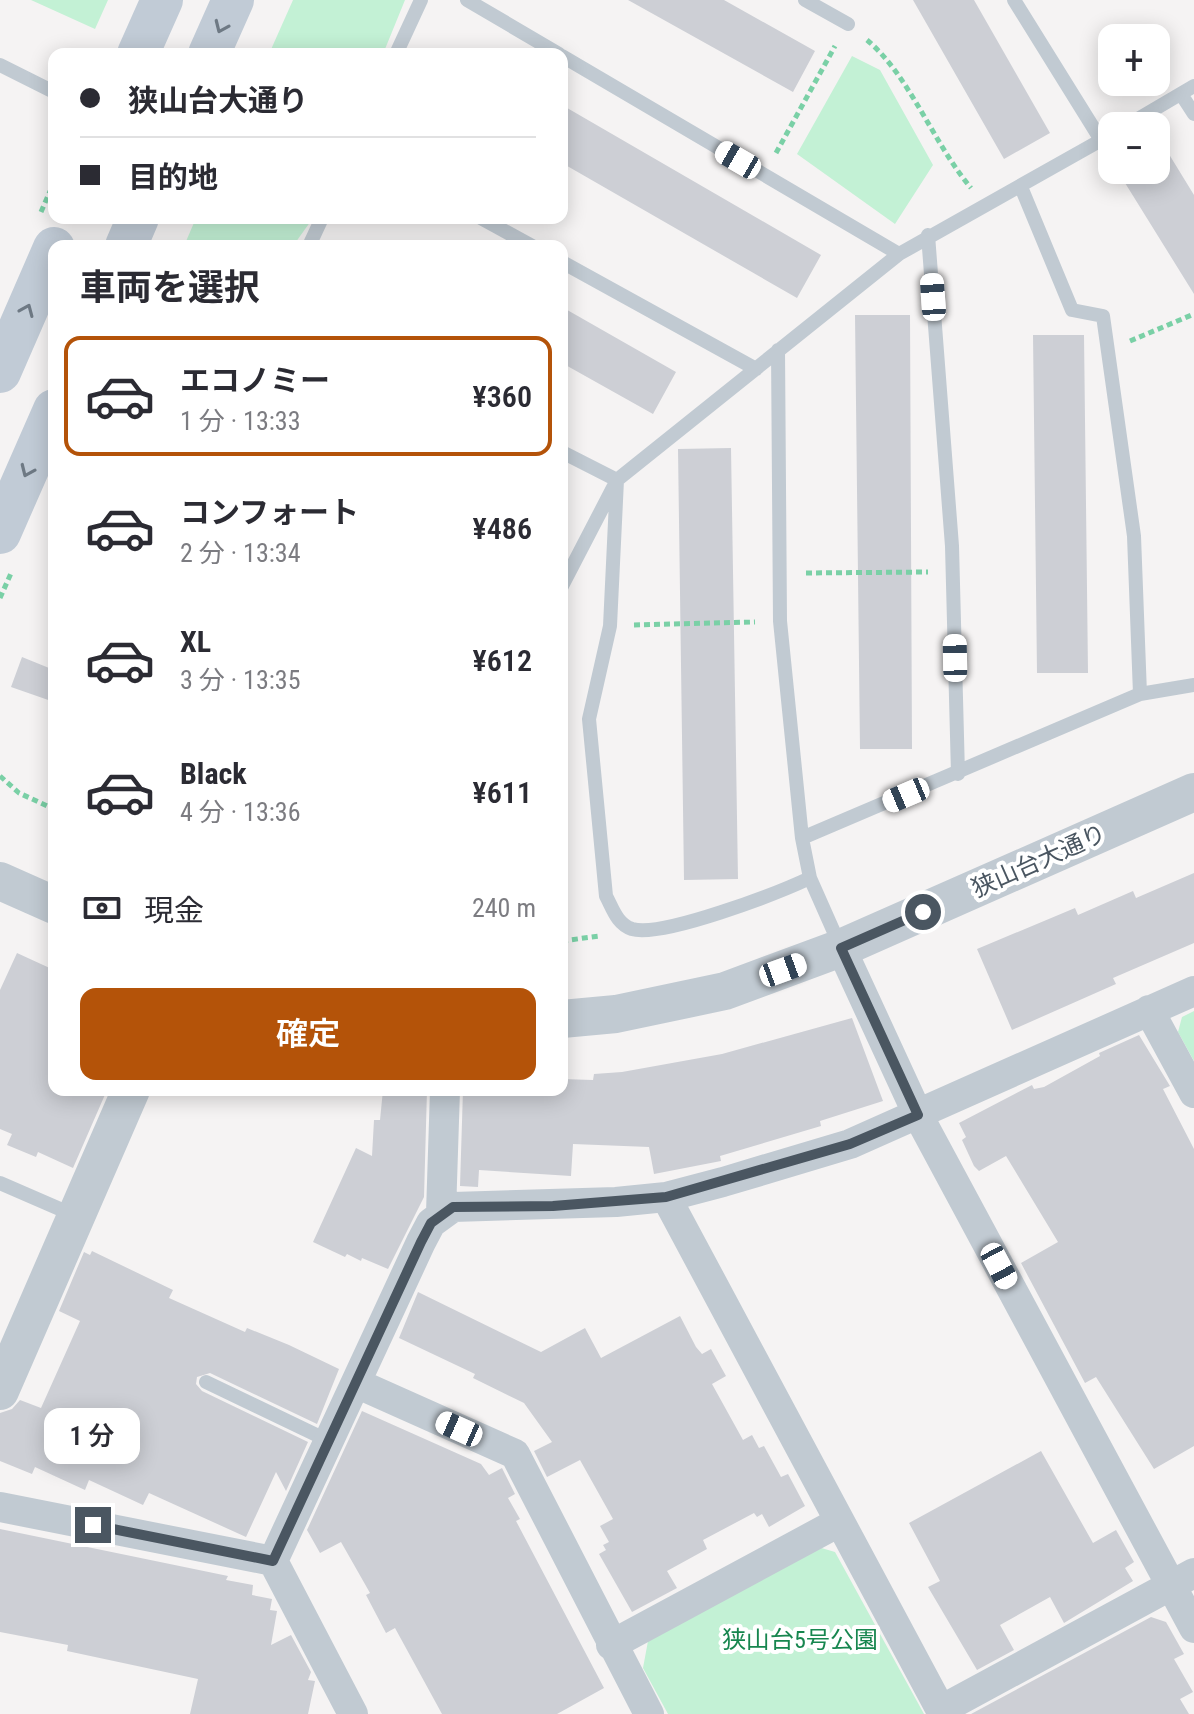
<!DOCTYPE html>
<html lang="ja">
<meta charset="utf-8">
<style>
body{margin:0;font-family:"Roboto Condensed","Noto Sans JP",sans-serif;background:#f2f2f3;color:#2b2b33;height:100vh;display:flex;flex-direction:column;font-size:30px;white-space:nowrap}
*{box-sizing:border-box;margin:0}
p{font-size:26px;color:#7c7c81}
.icon{flex:none;width:44px;height:44px;fill:none;stroke:currentColor;stroke-width:2;stroke-linecap:round;stroke-linejoin:round}
.map{position:relative;flex:1;overflow:hidden}
.panel{position:absolute;left:48px;top:240px;width:520px;height:856px;display:flex;flex-direction:column;background:#fff;border-radius:16px;box-shadow:0 4px 20px #0003}
.panel>*{flex:none}
.banner{position:absolute;left:48px;top:48px;width:520px;height:176px;border-radius:16px;box-shadow:0 4px 20px #0003;display:grid;align-content:center;height:176px;padding:0 32px;background:#fff}
.tools{position:absolute;left:1098px;top:24px;display:grid;gap:16px}
.tools a{display:grid;place-items:center;width:72px;height:72px;border-radius:16px;background:#fff;box-shadow:0 4px 20px #0003;font-size:40px}
.end{position:absolute;width:36px;height:36px;margin:-18px;border:10px solid #4a5661;background:#fff;box-shadow:0 0 0 4px #fff}
.from{border-radius:50%}
.bubble{position:absolute;height:56px;border-radius:16px;background:#fff;box-shadow:0 4px 20px #0003;font-size:26px;font-weight:600;line-height:56px;text-align:center}
.car{position:absolute;width:24px;height:48px;margin:-24px -12px;border-radius:10px;box-shadow:0 0 6px 2px #0007;background:linear-gradient(#fff 24%,#345 0 40%,#fff 0 76%,#345 0 86%,#fff 0)}
.banner b{display:flex;align-items:center;gap:28px;height:76px;font-size:30px}
.banner b+b{border-top:2px solid #e1e1e2}
.banner i{width:20px;height:20px;background:#2b2b33}
ul{padding:0;list-style:none}
li{display:flex;align-items:center;gap:24px;height:120px;margin:0 16px 12px;padding:0 16px;border:4px solid transparent;border-radius:16px}
li div{flex:1}
li b{display:block;font-size:30px}
li em{font-style:normal;font-weight:600}
li.current{border-color:#b45309}
li>.icon{width:72px;height:72px;stroke-width:1.5}
h2{padding:0 32px;font-size:36px;line-height:96px}
.pay{display:flex;align-items:center;gap:20px;height:88px;padding:0 32px;font-size:30px}
.pay p{margin-inline-start:auto}
.button{display:flex;gap:16px;margin-top:auto;padding:16px 32px}
.button a{flex:1;height:92px;border-radius:16px;background:#b45309;color:#fff;font-size:32px;font-weight:600;line-height:92px;text-align:center}
.map>svg:first-child{display:block}
.green{fill:#c3f1d5}
.building{fill:#cdcfd5}
.lines{fill:none;stroke-linecap:round;stroke-linejoin:round}
.path{stroke:#7ad0a6;stroke-width:5;stroke-dasharray:6 4;stroke-linecap:butt}
.service{stroke:#c1cad2;stroke-width:14}
.minor{stroke:#c1cad2;stroke-width:30}
.tertiary{stroke:#c1cad2;stroke-width:38}
.secondary{stroke:#c1cbd6;stroke-width:42}
.oneway{stroke:#6e7984}
.route{stroke:#4a5661;stroke-width:10}
.labels{text-anchor:middle;dominant-baseline:central;stroke-width:8;stroke-linejoin:round;paint-order:stroke}
.street-label{font-size:24px;fill:#4a5661;stroke:#fff}
.park-label{font-size:24px;fill:#17864f;stroke:#fff}
</style>
<div class="map">
<svg width="1194" height="1714" viewBox="0 0 1194 1714">
<rect width="100%" height="100%" fill="#f5f3f3"/>
<path class="green" d="M31 0H108L95 29Z
M293 0H405L383 54H269Z
M852 56 880 70 933 165 895 224 797 154Z
M196 218H313L293 246H184Z
M1194 1011V1061L1178 1032 1182 1017Z
M818 1547 835 1552 924 1714H668L643 1668 648 1641Z"/>
<path class="building" d="M628 0H724L815 51 793 92Z
M913 0H974L1050 133 1004 159Z
M562 105 821 255 797 298 562 163Z
M1156 133 1194 195V294L1117 170H1156Z
M562 307 676 372 653 414 562 363Z
M855 315H910L912 749H860Z
M1033 335H1084L1088 673H1037Z
M731 448 738 879 684 880 678 449Z
M22 657 54 670V702L11 687Z
M1194 873V943L1113 978 1116 984 1012 1030 977 949 1075 908 1078 915 1133 891 1136 898Z
M17 953 54 970V1090H107L73 1168 38 1152 36 1157 7 1145 12 1134 0 1129V990Z
M852 1018 883 1101 820 1121 821 1126 720 1156 721 1161 654 1174 649 1147 573 1144 571 1176 479 1170 478 1187 460 1186 463 1090H562V1079L593 1080 594 1074 622 1072 722 1054Z
M1139 1035 1170 1086 1163 1089 1194 1149V1446L1154 1469 1096 1377 1085 1383 1021 1263 1058 1242 1006 1156 979 1171 974 1166 962 1140 966 1137 959 1123 1032 1085 1034 1089 1044 1087 1100 1056 1099 1053Z
M383 1090H427L424 1197 388 1269 362 1258 361 1261 347 1254 345 1257 313 1242 356 1148 372 1156 374 1120H380Z
M92 1251 173 1290 169 1298 245 1332 247 1328 289 1345 339 1369 317 1424 210 1373 197 1377 196 1384 202 1391 308 1442 286 1491 276 1472 246 1537 149 1493 143 1505 89 1480 85 1490 35 1467 32 1474 0 1461V1413L12 1409 20 1400 41 1408 80 1321 59 1311 84 1252 90 1255Z
M418 1292 541 1352 585 1328 601 1358 680 1316 696 1347 702 1354 711 1349 726 1376 712 1384 743 1440 752 1435 759 1448 764 1446 781 1477 788 1474 805 1506 769 1527 762 1514 757 1517 754 1513 703 1540 707 1549 667 1571 677 1588 632 1612 599 1554 606 1550 603 1545 609 1542 600 1526 613 1519 580 1460 547 1477 534 1451 552 1442 524 1403 473 1378 475 1374 399 1338Z
M362 1411 481 1464 489 1475 502 1468 515 1494 508 1498 520 1519 516 1521 604 1688 557 1714H442L395 1628 386 1633 366 1595 370 1593 341 1542 320 1553 307 1530Z
M1041 1451 1093 1543 1116 1530 1134 1562 1125 1568 1133 1581 1064 1623 1050 1597 1000 1625 1014 1650 977 1670 928 1587 940 1581 909 1523Z
M0 1529 228 1576 226 1580 253 1585 252 1595 272 1599 270 1610 277 1611 271 1645 291 1635 311 1672 308 1680 315 1681 308 1714H190L198 1679 67 1651 68 1645 0 1632Z
M1151 1617 1166 1622 1184 1654 1174 1659 1193 1692 1180 1699 1189 1714H971Z"/>
<g class="lines">
<path class="path" d="M867 40C910 76 933 143 971 188
M776 153 835 46
M41 212 54 182
M1130 341 1194 314
M806 573 928 572
M0 598 12 571
M634 625 755 622
M0 776 19 793 54 809
M562 941 599 936"/>
<path class="service" d="M467 0 559 54
M805 0 848 24
M1014 0 1101 140
M396 54 421 0
M562 56 899 254
M0 65 54 92
M1181 94 1194 114
M1126 126 1194 86
M1021 187 1072 310 1103 316 1134 536 1140 694
M481 218 532 246
M928 235 952 546 958 774
M309 246 322 218
M562 262 756 369
M778 350 780 621 802 838
M562 452 617 480 610 626 589 719 606 896C613 909 617 924 632 929 662 938 778 893 810 878
M562 586 617 480 899 254 1112 134
M841 948 810 878 802 838 1140 694 1194 685
M0 1183 76 1216
M206 1382 329 1441"/>
<path class="minor" d="M841 948 918 1115 1194 1628
M1149 1010 1194 1093
M666 1197 943 1714
M441 1213 445 1090
M356 1383 515 1454 649 1714
M0 1507 273 1561
M611 1645 839 1522
M941 1710 1194 1573
M353 1714 273 1561 421 1242 431 1223 453 1207 616 1202 666 1197 723 1182 850 1144 1194 991"/>
<path class="tertiary" d="M0 881 54 905
M562 1019 616 1014 725 991 841 948 1194 792
M0 1391 131 1090"/>
<path class="secondary" d="M138 54 162 0
M209 54 233 0
M126 246 138 218
M0 372 54 248
M0 533 54 410"/>
</g>
<defs><path id="oneway-chevron" d="M-2-3.5L2.5 0L-2 3.5" fill="none" stroke-width="1.6" stroke-linecap="round" stroke-linejoin="round" transform="scale(2)"/></defs>
<g class="oneway">
<use href="#oneway-chevron" transform="translate(221 27) rotate(114)"/>
<use href="#oneway-chevron" transform="translate(27 310) rotate(-67)"/>
<use href="#oneway-chevron" transform="translate(27 471) rotate(114)"/>
</g>
<g class="lines">
<path class="route" d="M93 1525 273 1561 421 1242 431 1223 453 1207 553 1206 666 1197 850 1144 918 1115 841 948 923 912"/>
</g>
<g class="labels">
<g class="street-label">
<text transform="translate(1039 861) rotate(-24)">狭山台大通り</text>
</g>
<g class="park-label">
<text x="800" y="1640">狭山台5号公園</text>
</g>
</g>
</svg>
<div class="tools">
<a>+</a>
<a>−</a>
</div>
<i class="end from" style="left:923px;top:912px"></i>
<i class="end" style="left:93px;top:1525px"></i>
<div class="bubble" style="left:44px;top:1408px;width:96px">1 分</div>
<i class="car" style="left:738px;top:160px;rotate:300deg"></i>
<i class="car" style="left:933px;top:297px;rotate:356deg"></i>
<i class="car" style="left:955px;top:658px;rotate:359deg"></i>
<i class="car" style="left:906px;top:795px;rotate:247deg"></i>
<i class="car" style="left:783px;top:970px;rotate:70deg"></i>
<i class="car" style="left:999px;top:1266px;rotate:152deg"></i>
<i class="car" style="left:459px;top:1429px;rotate:294deg"></i>
<div class="banner">
<b><i class="from"></i>狭山台大通り</b>
<b><i></i>目的地</b>
</div>
<section class="panel">
<h2>車両を選択</h2>
<ul>
<li class="current"><svg class="icon" aria-label="car" viewBox="0 0 24 24"><path d="M5 17H2v-5l4-1 3-4h7l3 4 3 1v5h-3M9 17h6M6 11h13"/><circle cx="7" cy="17" r="2"/><circle cx="17" cy="17" r="2"/></svg><div><b>エコノミー</b><p>1 分 · 13:33</p></div><em>¥360</em></li>
<li><svg class="icon" aria-label="car" viewBox="0 0 24 24"><path d="M5 17H2v-5l4-1 3-4h7l3 4 3 1v5h-3M9 17h6M6 11h13"/><circle cx="7" cy="17" r="2"/><circle cx="17" cy="17" r="2"/></svg><div><b>コンフォート</b><p>2 分 · 13:34</p></div><em>¥486</em></li>
<li><svg class="icon" aria-label="car" viewBox="0 0 24 24"><path d="M5 17H2v-5l4-1 3-4h7l3 4 3 1v5h-3M9 17h6M6 11h13"/><circle cx="7" cy="17" r="2"/><circle cx="17" cy="17" r="2"/></svg><div><b>XL</b><p>3 分 · 13:35</p></div><em>¥612</em></li>
<li><svg class="icon" aria-label="car" viewBox="0 0 24 24"><path d="M5 17H2v-5l4-1 3-4h7l3 4 3 1v5h-3M9 17h6M6 11h13"/><circle cx="7" cy="17" r="2"/><circle cx="17" cy="17" r="2"/></svg><div><b>Black</b><p>4 分 · 13:36</p></div><em>¥611</em></li>
</ul>
<div class="pay"><svg class="icon" aria-label="cash" viewBox="0 0 24 24"><path d="M3 7h18v10H3z"/><circle cx="12" cy="12" r="2"/></svg>現金<p>240 m</p></div>
<div class="button"><a>確定</a></div>
</section>
</div>
